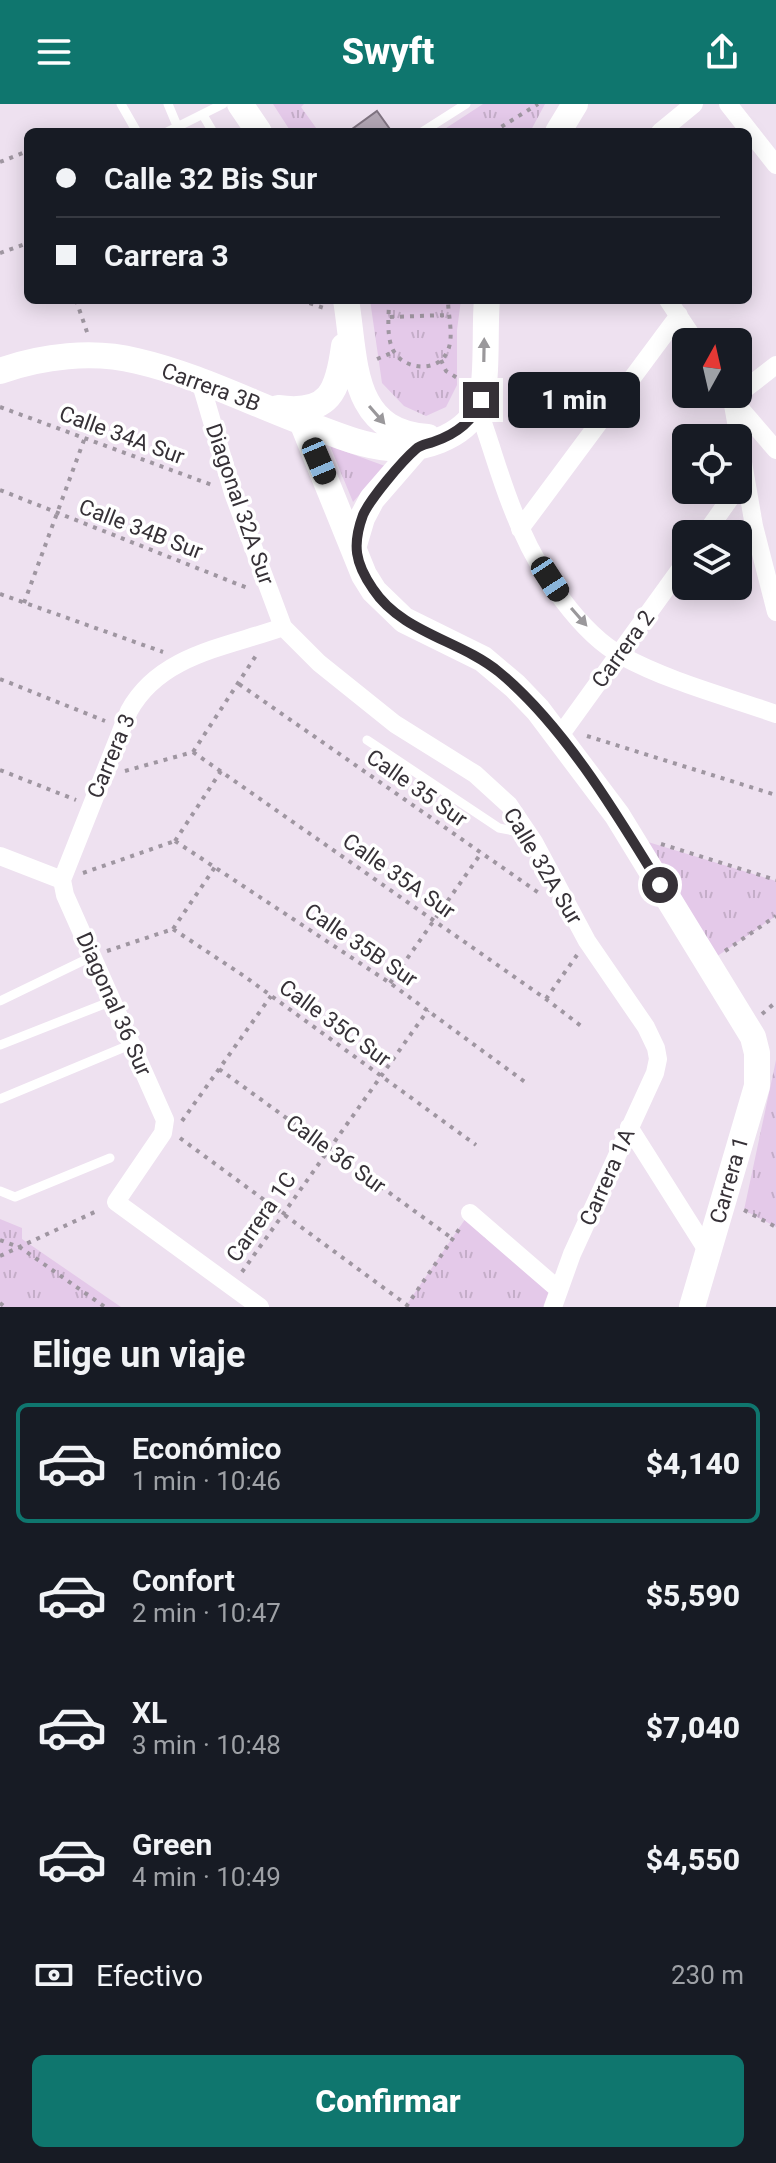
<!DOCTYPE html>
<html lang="es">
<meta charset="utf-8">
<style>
body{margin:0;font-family:Roboto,sans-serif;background:#20242c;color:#f1f3f6;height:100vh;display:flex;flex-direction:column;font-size:30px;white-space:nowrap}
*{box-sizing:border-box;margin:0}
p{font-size:26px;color:#9ea1a6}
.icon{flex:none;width:44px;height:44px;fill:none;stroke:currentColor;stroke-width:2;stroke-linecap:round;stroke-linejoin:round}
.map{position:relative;height:1203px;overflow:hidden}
.details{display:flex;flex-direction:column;background:#171b24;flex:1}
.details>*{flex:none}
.top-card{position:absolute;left:24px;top:24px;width:728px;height:176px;border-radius:12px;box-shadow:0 4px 20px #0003;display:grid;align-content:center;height:176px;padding:0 32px;background:#171b24}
.needle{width:52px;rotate:8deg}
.tools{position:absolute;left:672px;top:224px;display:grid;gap:16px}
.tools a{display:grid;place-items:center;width:80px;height:80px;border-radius:12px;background:#171b24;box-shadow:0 4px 20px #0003;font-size:40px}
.end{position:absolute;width:36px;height:36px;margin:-18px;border:10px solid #363137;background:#fff;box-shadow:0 0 0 4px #fff}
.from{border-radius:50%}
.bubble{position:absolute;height:56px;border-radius:12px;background:#171b24;box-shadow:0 4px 20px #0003;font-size:26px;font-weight:800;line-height:56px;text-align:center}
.car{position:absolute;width:24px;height:48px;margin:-24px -12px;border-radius:10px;box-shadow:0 0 6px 2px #0007;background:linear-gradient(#222 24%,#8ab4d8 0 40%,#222 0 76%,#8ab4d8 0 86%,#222 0)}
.top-card b{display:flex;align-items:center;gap:28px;height:76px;font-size:30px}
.top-card b+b{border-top:2px solid #363941}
.top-card i{width:20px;height:20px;background:#f1f3f6}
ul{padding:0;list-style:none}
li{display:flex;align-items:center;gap:24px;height:120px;margin:0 16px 12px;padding:0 16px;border:4px solid transparent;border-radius:12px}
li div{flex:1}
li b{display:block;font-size:30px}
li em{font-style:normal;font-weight:800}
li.active{border-color:#0f766e}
li>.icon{width:72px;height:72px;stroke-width:1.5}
h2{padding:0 32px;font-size:36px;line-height:96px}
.pay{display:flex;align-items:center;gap:20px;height:88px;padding:0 32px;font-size:30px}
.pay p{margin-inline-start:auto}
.action{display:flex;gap:16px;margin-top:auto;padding:16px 32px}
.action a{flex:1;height:92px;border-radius:12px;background:#0f766e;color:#fff;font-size:32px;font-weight:800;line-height:92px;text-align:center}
header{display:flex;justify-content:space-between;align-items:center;height:104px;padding:0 32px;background:#0f766e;color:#fff;font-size:36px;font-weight:800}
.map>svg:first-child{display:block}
.grass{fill:url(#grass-tufts)}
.pitch{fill:#e4c9e9}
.building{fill:#b3a7b5;stroke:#7f7381;stroke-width:2}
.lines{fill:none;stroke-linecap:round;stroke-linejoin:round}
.path{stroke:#9f96a1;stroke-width:4;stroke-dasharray:4 6;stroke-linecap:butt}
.lane{stroke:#fff;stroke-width:9}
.street{stroke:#fff;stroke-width:18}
.secondary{stroke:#fff;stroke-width:26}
.oneway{fill:#9a989b}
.route{stroke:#363137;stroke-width:10}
.labels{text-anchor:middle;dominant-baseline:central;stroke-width:7;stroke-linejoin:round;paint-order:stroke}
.street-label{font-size:22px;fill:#363137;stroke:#fff}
</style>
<header><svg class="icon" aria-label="menu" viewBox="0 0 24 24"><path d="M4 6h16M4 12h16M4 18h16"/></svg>Swyft<svg class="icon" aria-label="share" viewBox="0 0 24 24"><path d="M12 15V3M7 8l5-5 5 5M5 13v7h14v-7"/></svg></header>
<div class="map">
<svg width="776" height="1203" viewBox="0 0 776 1203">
<defs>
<pattern id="grass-tufts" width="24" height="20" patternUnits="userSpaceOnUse" patternTransform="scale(2)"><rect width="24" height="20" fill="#e4c9e9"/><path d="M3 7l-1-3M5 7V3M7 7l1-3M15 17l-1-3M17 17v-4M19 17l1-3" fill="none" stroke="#c4adc8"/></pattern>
</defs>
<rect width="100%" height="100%" fill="#eee1f0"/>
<path class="grass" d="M273 0H304L301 3 319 28H291Z
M483 0H545L530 28H440Z
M370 196H461L457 226V281L446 303 426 312 404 302 382 279Z
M330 342 385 362 353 398Z
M648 738 776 777V812L716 853Z
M776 956V1123L744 1106Z
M468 1111 549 1187 543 1203H405Z
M0 1115 22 1124V1135L121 1203H0Z"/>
<path class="pitch" d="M392 196H441V204L392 205Z"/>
<path class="building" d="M377 7 392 28H348Z"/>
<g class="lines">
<path class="path" d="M493 28 538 0
M0 58 28 47
M0 149 28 139
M76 196 88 231
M300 196 324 204
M389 196C389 211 386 232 393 246 403 266 439 270 448 246 454 232 448 211 448 196
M390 213 448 211
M377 255 394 248
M441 256 446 267 464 278
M0 303 212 381
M0 386 250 485
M0 490 163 548
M24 499 84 336
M0 575 105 617
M239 580 539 789
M587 632 776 691
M193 648 546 895 585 925
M193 648 257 550
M0 666 76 696
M125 667 193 648
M175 737 390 879 525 978
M175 737 221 667
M661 740 776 776
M83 769 175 737
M173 825 244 872 476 1041
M173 825 215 763
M107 847 173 825
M725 847 776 812
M390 879 482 748
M546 895 577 851
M762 910 776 898
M219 965 453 1135
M182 1017 271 892
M180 1034 407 1201
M744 1106 776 1123
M0 1136 21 1144 105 1203
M0 1152 99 1106
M242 1168 428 906
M0 1199 5 1203
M406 1203 460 1124"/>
<path class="lane" d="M121 0 137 28
M168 0 178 24
M203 11 213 28
M167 28 223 0
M422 28 466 0
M367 636 499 724 528 730
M0 897 93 852
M0 941 112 897
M0 995 132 940
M0 1087 15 1093 110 1054"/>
<path class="street" d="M728 0 776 61
M660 28 694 0
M668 196 696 238
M200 277 233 389 283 523 319 559 395 620 475 670 509 701 534 738 587 837 646 923 656 944 658 955 655 969 572 1150 553 1203
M732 295 754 422 776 508
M732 295 776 261
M733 296 776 346
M478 305C493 345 503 387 521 425 540 469 580 529 622 552 670 578 725 592 776 610
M520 425 679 211
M705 430 736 386
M559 633 686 457
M0 752 62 776
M629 1023 708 1148
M470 1109 559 1186
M260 1203 116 1098 163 1029 165 1016 65 791 62 776 129 607C160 550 228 543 283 523"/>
<path class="secondary" d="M240 0 259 28
M558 28 575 0
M346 196C356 255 349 328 428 333
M0 267C42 252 93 246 137 257 198 271 255 301 313 322 337 331 363 342 389 344 420 347 463 334 478 304 489 283 484 224 487 196
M278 304C330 311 338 287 344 242
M302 318 364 471 374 487 404 516 483 555 515 582 538 606 617 711 753 933 757 949V982L692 1203
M354 441 362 414 372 395 418 342"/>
</g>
<defs><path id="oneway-solid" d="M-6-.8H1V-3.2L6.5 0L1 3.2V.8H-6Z" transform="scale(2)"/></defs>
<g class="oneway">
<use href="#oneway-solid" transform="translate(484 246) rotate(-89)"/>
<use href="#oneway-solid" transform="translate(377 311) rotate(49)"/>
<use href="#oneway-solid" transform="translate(579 513) rotate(49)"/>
</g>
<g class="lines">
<path class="route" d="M481 296C473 318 454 331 433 338 427 340 420 341 416 345 402 357 370 395 363 411 352 441 355 459 373 485 402 529 460 536 499 568 564 622 616 709 660 781"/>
</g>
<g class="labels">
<g class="street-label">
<text transform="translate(211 283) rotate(20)">Carrera 3B</text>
<text transform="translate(122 331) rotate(20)">Calle 34A Sur</text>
<text transform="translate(240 400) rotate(71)">Diagonal 32A Sur</text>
<text transform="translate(141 425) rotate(21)">Calle 34B Sur</text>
<text transform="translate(623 545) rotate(-54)">Carrera 2</text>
<text transform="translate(111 652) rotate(-67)">Carrera 3</text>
<text transform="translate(417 684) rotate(35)">Calle 35 Sur</text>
<text transform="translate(543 762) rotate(59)">Calle 32A Sur</text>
<text transform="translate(399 772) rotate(35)">Calle 35A Sur</text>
<text transform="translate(361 841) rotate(34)">Calle 35B Sur</text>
<text transform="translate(114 900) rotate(66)">Diagonal 36 Sur</text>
<text transform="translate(335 919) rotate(36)">Calle 35C Sur</text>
<text transform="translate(336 1050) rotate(36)">Calle 36 Sur</text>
<text transform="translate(607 1073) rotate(-66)">Carrera 1A</text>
<text transform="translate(729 1076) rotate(-74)">Carrera 1</text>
<text transform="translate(261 1113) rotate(-55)">Carrera 1C</text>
</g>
</g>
</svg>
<div class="tools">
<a><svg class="needle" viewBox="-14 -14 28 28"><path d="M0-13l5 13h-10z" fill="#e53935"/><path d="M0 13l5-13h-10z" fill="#9ea1a6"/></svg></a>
<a><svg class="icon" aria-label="locate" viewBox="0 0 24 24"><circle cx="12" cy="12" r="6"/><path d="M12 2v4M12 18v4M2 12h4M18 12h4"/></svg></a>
<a><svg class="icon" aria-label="layers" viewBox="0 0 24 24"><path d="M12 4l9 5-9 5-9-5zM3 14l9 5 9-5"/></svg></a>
</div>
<i class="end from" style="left:660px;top:781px"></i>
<i class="end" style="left:481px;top:296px"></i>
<div class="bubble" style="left:508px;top:268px;width:132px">1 min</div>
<i class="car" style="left:319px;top:357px;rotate:157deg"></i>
<i class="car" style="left:550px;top:475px;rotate:147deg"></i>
<div class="top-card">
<b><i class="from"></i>Calle 32 Bis Sur</b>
<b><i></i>Carrera 3</b>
</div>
</div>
<section class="details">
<h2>Elige un viaje</h2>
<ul>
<li class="active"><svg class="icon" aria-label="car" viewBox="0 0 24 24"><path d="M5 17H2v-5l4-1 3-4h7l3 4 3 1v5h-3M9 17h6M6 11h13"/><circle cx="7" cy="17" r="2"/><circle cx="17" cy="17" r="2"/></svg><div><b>Económico</b><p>1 min · 10:46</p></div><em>$4,140</em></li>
<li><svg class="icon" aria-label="car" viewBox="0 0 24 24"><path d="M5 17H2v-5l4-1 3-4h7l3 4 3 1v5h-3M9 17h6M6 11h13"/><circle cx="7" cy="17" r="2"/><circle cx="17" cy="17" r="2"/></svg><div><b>Confort</b><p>2 min · 10:47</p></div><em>$5,590</em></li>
<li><svg class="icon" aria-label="car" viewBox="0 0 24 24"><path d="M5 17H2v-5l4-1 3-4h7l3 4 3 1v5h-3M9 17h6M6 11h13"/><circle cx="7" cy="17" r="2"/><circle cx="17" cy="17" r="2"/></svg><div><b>XL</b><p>3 min · 10:48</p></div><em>$7,040</em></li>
<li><svg class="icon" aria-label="car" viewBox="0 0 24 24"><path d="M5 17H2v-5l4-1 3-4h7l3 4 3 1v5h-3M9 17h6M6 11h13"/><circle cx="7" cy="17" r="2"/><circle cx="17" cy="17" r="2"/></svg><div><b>Green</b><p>4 min · 10:49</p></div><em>$4,550</em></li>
</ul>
<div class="pay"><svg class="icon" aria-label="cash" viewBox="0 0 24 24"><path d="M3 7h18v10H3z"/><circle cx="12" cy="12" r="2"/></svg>Efectivo<p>230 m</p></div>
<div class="action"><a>Confirmar</a></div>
</section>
